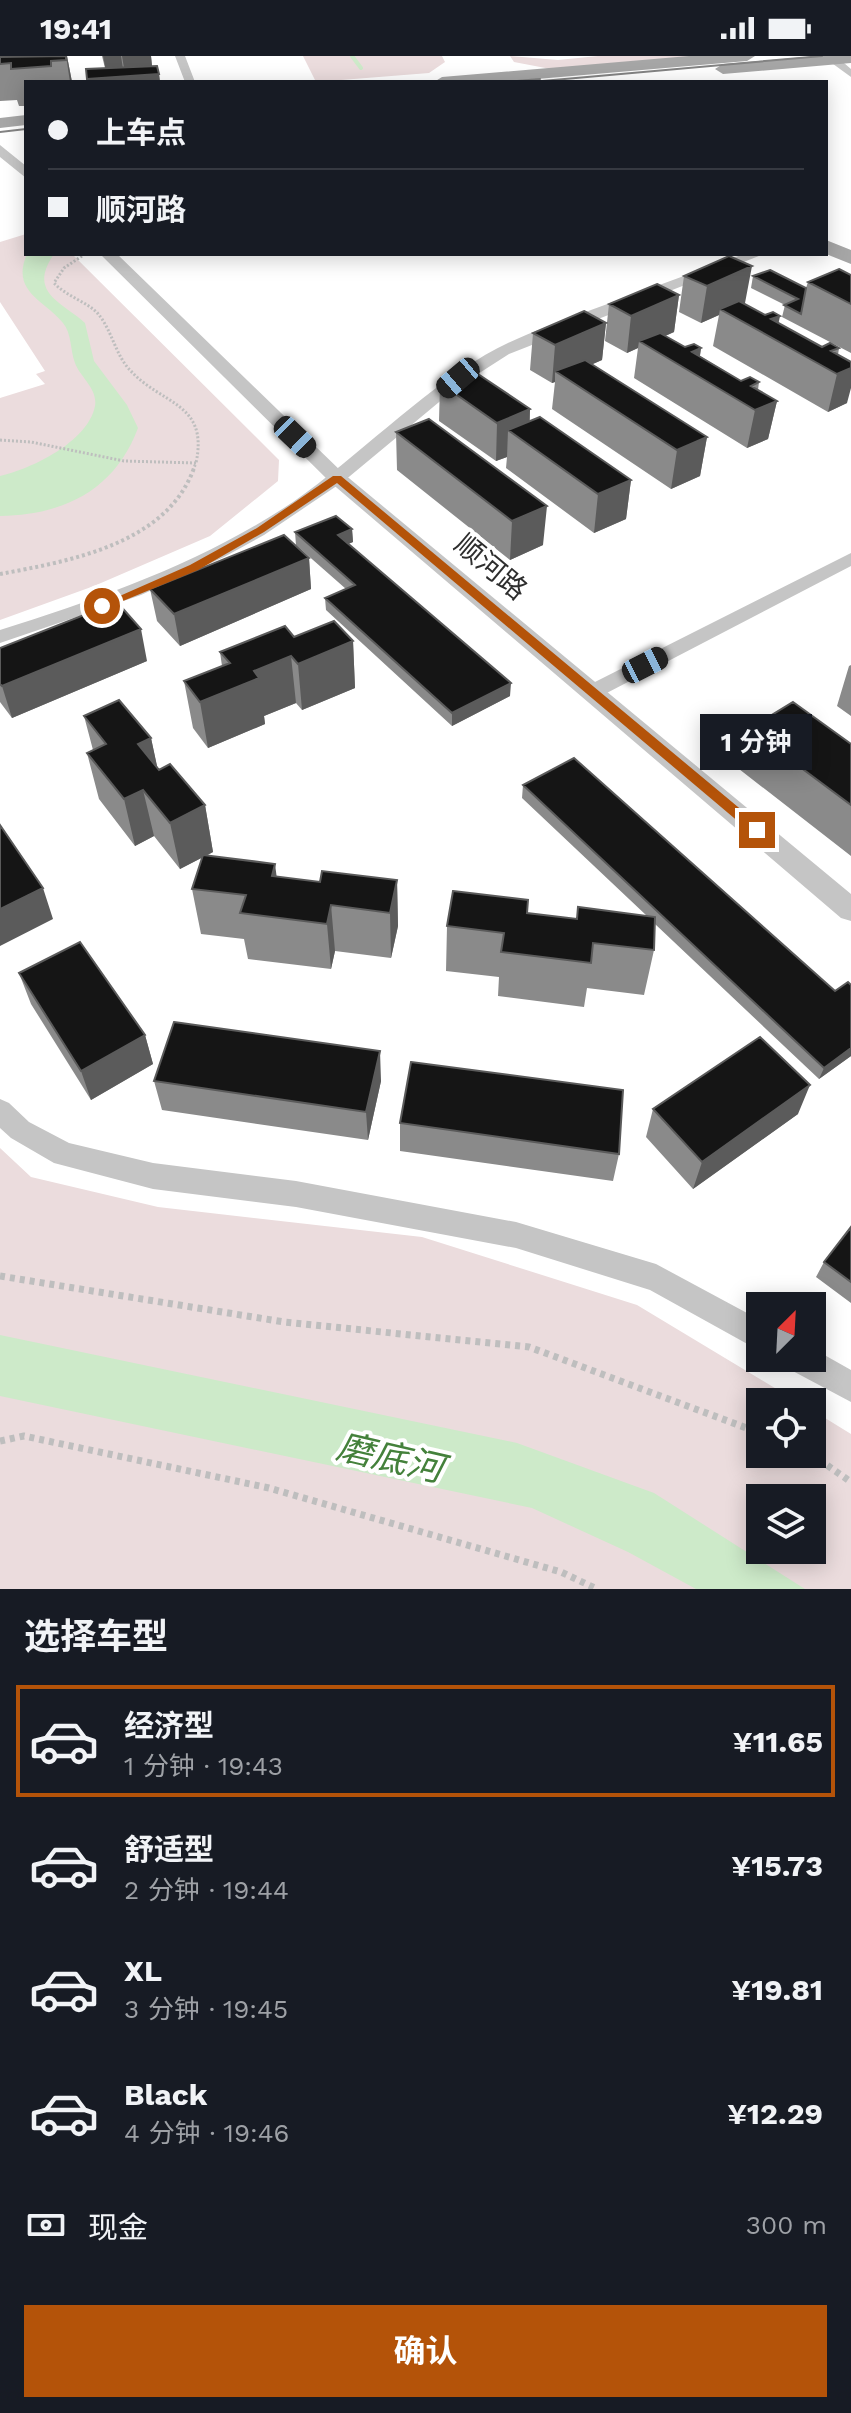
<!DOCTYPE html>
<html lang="zh">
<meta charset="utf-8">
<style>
body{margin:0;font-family:"Work Sans","Noto Sans SC",sans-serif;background:#242831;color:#f1f3f6;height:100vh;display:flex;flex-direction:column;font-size:30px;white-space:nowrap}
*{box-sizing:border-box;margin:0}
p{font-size:26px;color:#9ea1a6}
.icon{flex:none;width:44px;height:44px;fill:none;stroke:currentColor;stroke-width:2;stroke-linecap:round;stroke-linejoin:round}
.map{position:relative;height:1533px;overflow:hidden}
.drawer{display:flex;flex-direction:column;background:#171b24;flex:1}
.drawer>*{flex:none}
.banner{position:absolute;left:24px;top:24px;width:804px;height:176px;border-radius:0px;box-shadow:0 4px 20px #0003;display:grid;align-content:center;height:176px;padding:0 24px;background:#171b24}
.needle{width:52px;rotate:24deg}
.buttons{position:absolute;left:746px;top:1236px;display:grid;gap:16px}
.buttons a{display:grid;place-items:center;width:80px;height:80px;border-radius:0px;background:#171b24;box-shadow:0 4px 20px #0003;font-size:40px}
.end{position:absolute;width:36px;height:36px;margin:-18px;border:10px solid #b45309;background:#fff;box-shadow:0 0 0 4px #fff}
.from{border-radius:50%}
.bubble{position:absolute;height:56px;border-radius:0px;background:#171b24;box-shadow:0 4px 20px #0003;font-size:26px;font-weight:700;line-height:56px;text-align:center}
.car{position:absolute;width:24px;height:48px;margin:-24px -12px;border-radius:10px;box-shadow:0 0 6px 2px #0007;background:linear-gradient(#222 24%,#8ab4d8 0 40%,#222 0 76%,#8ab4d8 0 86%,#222 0)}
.banner b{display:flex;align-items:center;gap:28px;height:76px;font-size:30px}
.banner b+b{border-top:2px solid #363941}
.banner i{width:20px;height:20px;background:#f1f3f6}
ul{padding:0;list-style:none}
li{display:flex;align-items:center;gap:24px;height:112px;margin:0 16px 12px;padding:0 8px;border:4px solid transparent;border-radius:0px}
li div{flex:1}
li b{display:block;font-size:30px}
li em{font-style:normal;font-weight:700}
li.active{border-color:#b45309}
li>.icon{width:72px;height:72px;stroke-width:1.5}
h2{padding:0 24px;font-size:36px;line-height:96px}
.pay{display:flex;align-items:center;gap:20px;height:88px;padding:0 24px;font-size:30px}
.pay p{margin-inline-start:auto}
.cta{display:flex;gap:16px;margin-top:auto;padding:16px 24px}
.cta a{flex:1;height:92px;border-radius:0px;background:#b45309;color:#fff;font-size:32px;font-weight:700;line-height:92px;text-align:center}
.status{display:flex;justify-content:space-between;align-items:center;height:56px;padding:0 40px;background:#171b24;direction:ltr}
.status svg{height:22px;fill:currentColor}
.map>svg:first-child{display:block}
.green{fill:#ebdcdd;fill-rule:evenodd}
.water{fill:#cdeac9}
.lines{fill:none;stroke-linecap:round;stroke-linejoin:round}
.stream{stroke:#cdeac9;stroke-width:4}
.path-far2{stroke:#bebebe;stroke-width:3;stroke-dasharray:2 2;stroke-linecap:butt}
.path-far1{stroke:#bebebe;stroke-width:4;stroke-dasharray:3 3;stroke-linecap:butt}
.path{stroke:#bebebe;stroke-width:7;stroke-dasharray:5 5;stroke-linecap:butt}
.minor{fill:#c5c5c5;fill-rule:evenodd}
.tertiary{fill:#c5c5c5;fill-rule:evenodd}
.primary{fill:#a6a6a6;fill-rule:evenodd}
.tram{stroke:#838383;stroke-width:2}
.wall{fill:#8a8a8a}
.shaded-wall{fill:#5b5b5b}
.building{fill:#151515;stroke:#5b5b5b;stroke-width:2}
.route{fill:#b45309}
.labels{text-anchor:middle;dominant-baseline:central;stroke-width:8;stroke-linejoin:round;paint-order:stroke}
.street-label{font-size:28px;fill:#2e2e2e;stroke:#fff}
.near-water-label{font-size:36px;font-style:italic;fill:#44813b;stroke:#fff}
</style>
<div class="status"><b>19:41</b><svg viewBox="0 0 49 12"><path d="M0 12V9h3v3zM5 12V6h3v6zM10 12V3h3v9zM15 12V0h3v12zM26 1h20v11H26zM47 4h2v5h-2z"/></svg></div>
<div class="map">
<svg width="851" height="1533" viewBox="0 0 851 1533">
<rect width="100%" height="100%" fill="#fff"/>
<path class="green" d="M303 0H442L445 6 429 17 316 26Z
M510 0 558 4 598 0H709L556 14 514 6Z
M26 178V198H72L279 404 278 425 210 480 94 530 0 564V342L45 328 36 318 45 315 0 246V186Z
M0 1092 31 1121 158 1151 422 1181 637 1249 798 1346H760V1398H812V1354L851 1378V1533H0ZM760 1442H812V1494H760Z"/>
<path class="water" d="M27 198H54C27 237 62 246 85 267L94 305 127 349 138 372C115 434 64 459 0 460V420C31 413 88 386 95 350 98 333 80 321 75 307 70 294 72 278 63 267 46 245 10 236 27 198Z
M0 1279 517 1387 654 1437 805 1533H696L628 1496 532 1452 0 1340Z"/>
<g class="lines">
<path class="stream" d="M352 0 361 12"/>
<path class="path-far2" d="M82 200 64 212 54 227C67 241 90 247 99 259 112 275 116 300 130 314 161 349 209 346 196 407
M0 384 31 386 124 405 196 407 193 414"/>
<path class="path-far1" d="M0 518C70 505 167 488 194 412"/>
<path class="path" d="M0 1220 284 1266 529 1291 760 1377
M0 1385 24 1380 269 1432 561 1516 597 1533
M811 1398 851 1426"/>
<path class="minor" d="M175 0H185L195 26H185Z
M829 1H837L851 13V21L829 5Z
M744 198H764L509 298 456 332 344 425 264 479 224 501 141 539 0 587V574C102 542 203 506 293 446 359 400 416 340 485 299 518 280 555 268 591 254 642 235 693 217 744 198Z
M851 497V510L601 640H587L584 635 587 630Z
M0 1043 9 1047 29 1066 69 1087 153 1107 296 1125 516 1166 656 1208 760 1264V1295L650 1234 516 1192 296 1151 153 1133 54 1107 11 1082 0 1072Z
M812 1292 851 1314V1346L789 1313 785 1302H812Z"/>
<path class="tertiary" d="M0 89 26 110V122L0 101Z
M100 198H117L344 418 851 838V865L841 862 330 426Z"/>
<path class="primary" d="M689 0H755L747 5 501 26H434L442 21Z
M817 0H851V7L723 18 715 13 723 8Z
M26 59V69L0 72V62Z
M826 184 851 194V208L826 198Z"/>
<path class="tram" d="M506 26 540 23
M531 26 822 0
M0 76 26 73"/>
</g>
<path class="wall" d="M67 0 72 26H26V50H19L17 44 0 45V1Z
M102 0H151L152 10 159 18 160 26H88L86 13 105 12Z
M851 219V297L782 261 785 249 751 232 753 220 806 232 808 226Z
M684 220 745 247 743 248 822 291 839 292 838 299 847 347 828 356 713 290 719 259 701 267 679 256Z
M679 239 674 276 665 280 685 291 701 292 700 300 741 325 759 326 758 334 777 345 768 383 747 392 634 322 638 292 627 297 605 285 609 248Z
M606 267 602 304 592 308 707 381 700 420 671 433 552 353 555 326 552 327 530 314 533 277Z
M440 327 530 353V365L631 424 626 463 594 477 506 412 507 401 496 405 439 365Z
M396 376 543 489 510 504 397 414Z
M352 473 353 486 348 488 510 640 452 670 326 554 325 542 346 533 296 489 295 476Z
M309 502 311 533 180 590 157 565 150 533Z
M294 581 353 585 355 632 302 654 296 647 264 660 265 668 208 692 193 672 184 625 222 610 220 596Z
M0 592 147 605 12 662 0 646Z
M851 609V660L837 650 849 610Z
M84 660 151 682 157 711 205 749 213 796 206 800 277 821 320 826 397 824 398 870 391 902 335 895 331 913 248 903 244 883 201 878 192 833 203 801 180 813 154 780 135 790 99 743 87 697 93 694Z
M749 673 851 688V800L739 713Z
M523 729 835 935 851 929V1000L819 1023 655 868 654 894 644 939 587 932 584 951 498 940 499 921 446 915 447 870 527 857 577 863 647 860 522 742Z
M19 917 145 979 153 1008 91 1044 31 948Z
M154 1025H381L368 1084 162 1054Z
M653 1053 798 1058 693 1133 646 1081Z
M400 1067 619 1098 613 1125 400 1095Z
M851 1171V1247L816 1221 824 1206Z"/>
<path class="shaded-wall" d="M66 0H67L72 26H70Z
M103 0H121L123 13 106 15Z
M122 0H151L152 10 125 18Z
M159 18 160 26H88L87 23Z
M752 210 745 247 725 256 720 253 719 259 701 267 707 230Z
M679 239 674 276 645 289 639 285 638 292 627 297 631 260Z
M780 260 775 284 771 263Z
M606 267 602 304 564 321 555 315V326L552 327 555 289Z
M701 292 697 319 692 296Z
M851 312V332L847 347 828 356 837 318Z
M777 345 768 383 747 392 755 354Z
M530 353 528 388 508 374 507 401 496 405 497 367Z
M707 381 700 420 671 433 677 394Z
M631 424 626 463 594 477 598 438Z
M547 450 543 489 510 504 512 465Z
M352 473 353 486 338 492V479Z
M309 502 311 533 180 590 174 558Z
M141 573 147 605 12 662 2 630Z
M353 585 355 632 302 654 298 608Z
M291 600 296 647 264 660 265 668 208 692 200 646 254 615Z
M511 627 510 640 452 670V657Z
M151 682 161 728 138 688Z
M143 734 154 780 135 790 124 743Z
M205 749 213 796 180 813 170 767Z
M275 808 281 854 272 820Z
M397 824 398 870 391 902 390 857Z
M43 832 53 863 0 890V853Z
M331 849 335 895 331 913 327 868Z
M145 979 153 1008 91 1044 81 1015Z
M851 992V1000L819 1023 824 1012Z
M380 995 381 1025 368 1084 366 1056Z
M810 1029 798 1058 693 1133 702 1106Z"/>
<path class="building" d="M66 0V4L51 5V10L11 13V7L0 8V1Z
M157 10 159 18 87 23 86 13Z
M729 200 752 210 707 230 684 220Z
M839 213 851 219V248L808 226Z
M770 214 806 232 801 258 784 249 798 243 753 220Z
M657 228 679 239 631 260 609 248Z
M739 245 765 259 773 256 780 260 771 263 822 291 830 287 839 292 831 295 851 306V312L837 318 720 253Z
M584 255 606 267 555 289 533 277Z
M660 277 685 291 694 288 701 292 692 296 741 325 750 321 759 326 751 330 777 345 755 354 639 285Z
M585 304 707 381 677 394 555 315Z
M472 314 530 353 497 367 440 327Z
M540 361 631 424 598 438 508 374Z
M429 363 547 450 512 465 396 376Z
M336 460 352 473 338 479 511 627 452 657 325 542 355 529 295 476Z
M284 479 309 502 174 558 150 533Z
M117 546 141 573 2 630 0 628V592Z
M334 565 353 585 298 608 291 600 254 615 259 622 200 646 184 625 230 607 220 596 285 570 294 581Z
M119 644 151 682 138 688 159 714 170 708 205 749 170 767 143 734 124 743 87 697 106 688 84 660Z
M793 646 851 688V749L749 673Z
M574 702 835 935 848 926 851 929V992L824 1012 523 729Z
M0 769 43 832 0 853Z
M203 799 275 808 272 820 320 826 322 815 397 824 390 857 331 849 327 868 240 857 246 839 192 833Z
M453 835 528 844 527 857 577 863 578 851 655 861 654 894 593 887 591 907 501 896 504 877 447 870Z
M80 886 145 979 81 1015 19 917Z
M174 966 380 995 366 1056 154 1025Z
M760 981 810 1029 702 1106 653 1053Z
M411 1006 623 1034 619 1098 400 1067Z
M851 1171V1226L824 1206Z"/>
<path class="route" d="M333 420H341L762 771V778H753L337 427 264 476 198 514 106 552 97 550 190 509 257 472Z"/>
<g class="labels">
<g class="street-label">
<text transform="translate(491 511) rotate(40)">顺河路</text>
</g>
<g class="near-water-label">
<text transform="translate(390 1402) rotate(13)">磨底河</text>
</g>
</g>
</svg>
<div class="buttons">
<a><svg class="needle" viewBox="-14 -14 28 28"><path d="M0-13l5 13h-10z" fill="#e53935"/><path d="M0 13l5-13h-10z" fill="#9ea1a6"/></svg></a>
<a><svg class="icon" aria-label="locate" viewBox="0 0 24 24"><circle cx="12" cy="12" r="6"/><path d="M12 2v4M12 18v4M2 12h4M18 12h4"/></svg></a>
<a><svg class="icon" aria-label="layers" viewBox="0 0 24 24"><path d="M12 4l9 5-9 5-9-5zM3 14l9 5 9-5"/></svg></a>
</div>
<i class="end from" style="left:102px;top:550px"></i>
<i class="end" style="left:757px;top:774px"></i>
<div class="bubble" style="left:700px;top:658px;width:112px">1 分钟</div>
<i class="car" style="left:458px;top:322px;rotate:230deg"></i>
<i class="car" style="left:295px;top:381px;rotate:134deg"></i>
<i class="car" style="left:645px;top:609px;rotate:63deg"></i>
<div class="banner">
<b><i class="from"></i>上车点</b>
<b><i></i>顺河路</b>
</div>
</div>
<section class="drawer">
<h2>选择车型</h2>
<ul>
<li class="active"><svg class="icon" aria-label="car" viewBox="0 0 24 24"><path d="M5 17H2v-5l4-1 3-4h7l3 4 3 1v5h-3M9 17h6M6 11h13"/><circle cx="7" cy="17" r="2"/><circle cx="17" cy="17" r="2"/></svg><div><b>经济型</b><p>1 分钟 · 19:43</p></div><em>¥11.65</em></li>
<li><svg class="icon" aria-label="car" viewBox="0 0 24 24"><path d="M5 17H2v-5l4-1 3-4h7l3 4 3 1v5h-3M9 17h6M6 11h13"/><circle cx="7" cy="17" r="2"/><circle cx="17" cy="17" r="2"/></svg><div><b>舒适型</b><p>2 分钟 · 19:44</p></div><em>¥15.73</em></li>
<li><svg class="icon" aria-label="car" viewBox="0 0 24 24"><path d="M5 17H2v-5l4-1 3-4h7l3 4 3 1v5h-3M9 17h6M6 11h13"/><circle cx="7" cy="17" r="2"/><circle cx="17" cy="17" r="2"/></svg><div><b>XL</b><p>3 分钟 · 19:45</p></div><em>¥19.81</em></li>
<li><svg class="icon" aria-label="car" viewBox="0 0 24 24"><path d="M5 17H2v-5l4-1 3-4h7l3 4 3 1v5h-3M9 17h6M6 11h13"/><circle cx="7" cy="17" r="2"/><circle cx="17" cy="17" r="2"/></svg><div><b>Black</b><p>4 分钟 · 19:46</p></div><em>¥12.29</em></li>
</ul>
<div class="pay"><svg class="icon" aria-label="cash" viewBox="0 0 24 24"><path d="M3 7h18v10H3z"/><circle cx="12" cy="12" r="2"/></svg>现金<p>300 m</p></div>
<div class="cta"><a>确认</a></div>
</section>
